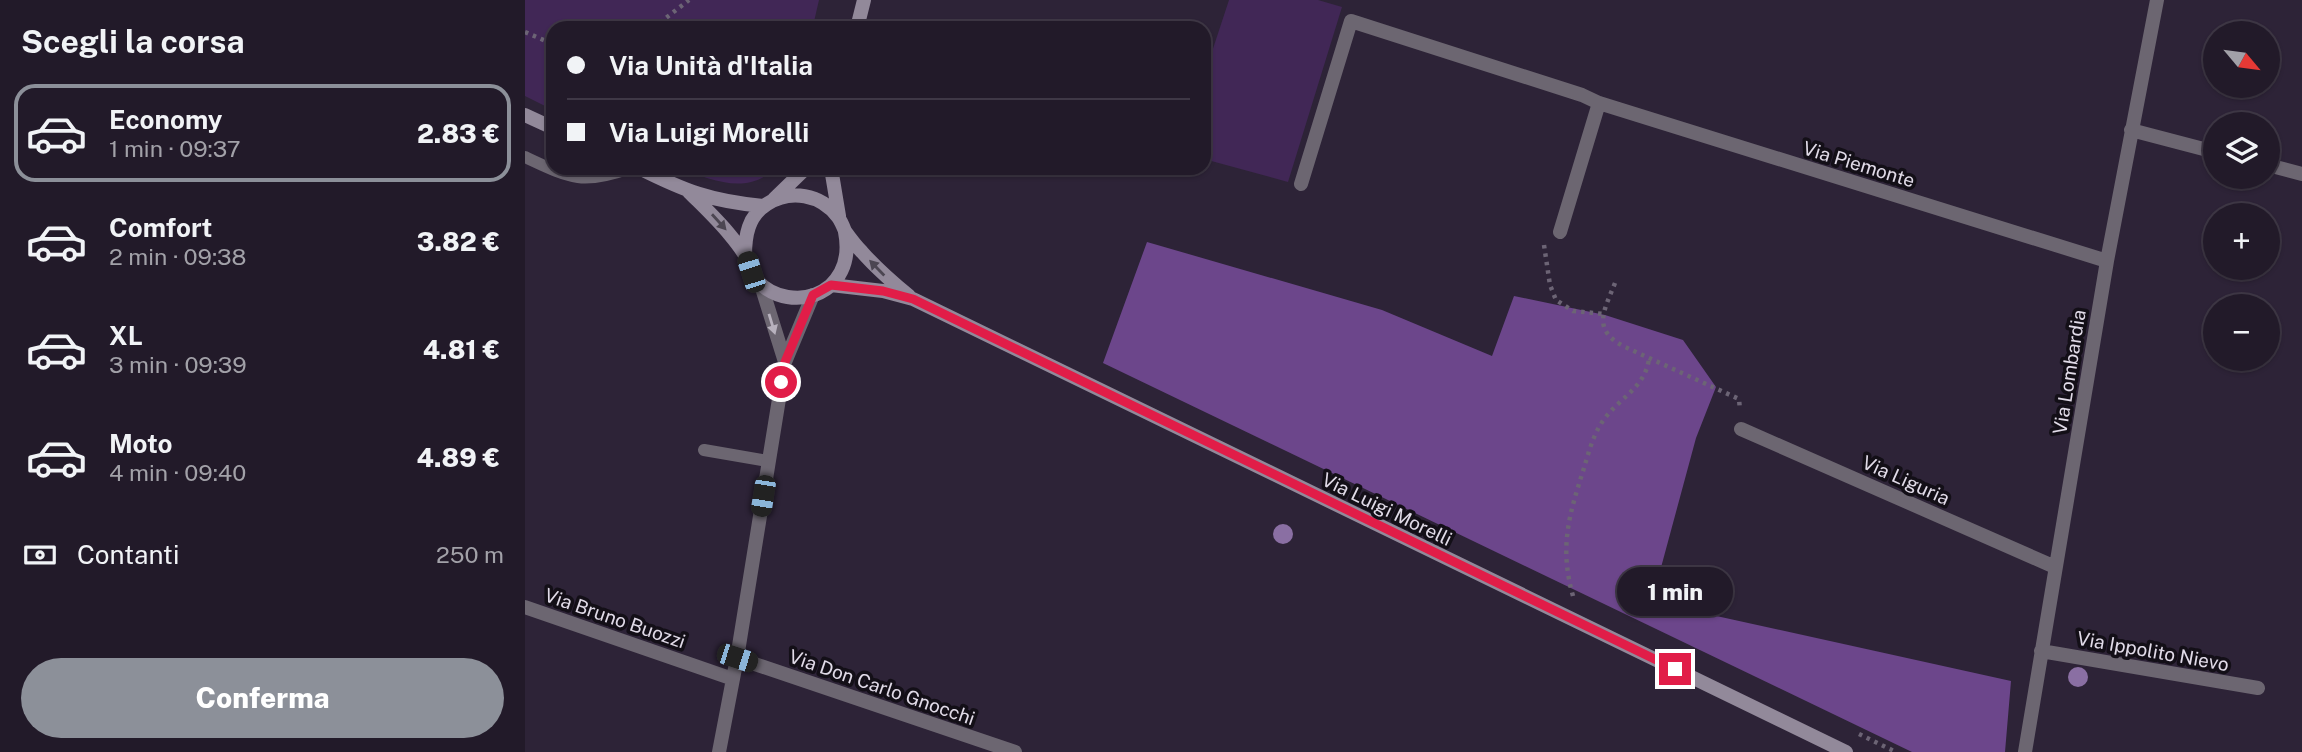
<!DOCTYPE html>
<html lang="it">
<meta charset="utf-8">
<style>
body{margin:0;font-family:"Public Sans",sans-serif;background:#2e2735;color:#f1f3f6;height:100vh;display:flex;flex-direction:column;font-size:26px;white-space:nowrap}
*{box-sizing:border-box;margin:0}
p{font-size:23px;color:#a2a1a8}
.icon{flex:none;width:38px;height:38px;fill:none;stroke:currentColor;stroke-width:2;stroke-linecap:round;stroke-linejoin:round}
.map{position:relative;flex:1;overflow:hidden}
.panel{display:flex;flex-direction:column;background:#221a29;width:525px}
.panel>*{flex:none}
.guide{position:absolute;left:21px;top:21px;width:665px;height:154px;border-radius:21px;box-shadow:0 2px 5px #0004,0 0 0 2px #3f3846;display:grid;align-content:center;height:154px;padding:0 21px;background:#221a29}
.needle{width:46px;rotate:119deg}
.controls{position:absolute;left:1678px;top:21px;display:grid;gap:14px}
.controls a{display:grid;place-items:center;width:77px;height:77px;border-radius:50%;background:#221a29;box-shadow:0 2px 5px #0004,0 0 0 2px #3f3846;font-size:35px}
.end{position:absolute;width:32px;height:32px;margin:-16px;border:9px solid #e11d48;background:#fff;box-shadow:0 0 0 4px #fff}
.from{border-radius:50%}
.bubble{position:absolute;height:49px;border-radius:24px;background:#221a29;box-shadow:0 2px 5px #0004,0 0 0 2px #3f3846;font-size:23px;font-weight:800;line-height:49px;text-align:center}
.car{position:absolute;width:21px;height:42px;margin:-21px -10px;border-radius:9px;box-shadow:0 0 5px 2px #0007;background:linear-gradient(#222 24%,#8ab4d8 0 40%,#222 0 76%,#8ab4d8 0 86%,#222 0)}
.guide b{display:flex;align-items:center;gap:24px;height:66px;font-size:26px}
.guide b+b{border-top:2px solid #3f3846}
.guide i{width:18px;height:18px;background:#f1f3f6}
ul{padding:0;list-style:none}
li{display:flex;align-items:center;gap:21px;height:98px;margin:0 14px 10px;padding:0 7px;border:4px solid transparent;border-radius:21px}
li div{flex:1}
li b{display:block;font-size:26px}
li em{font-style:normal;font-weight:800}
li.active{border-color:#8c9099}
li>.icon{width:63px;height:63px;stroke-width:1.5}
h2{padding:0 21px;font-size:32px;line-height:84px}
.pay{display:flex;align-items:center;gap:18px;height:77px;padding:0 21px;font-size:26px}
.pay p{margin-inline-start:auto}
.cta{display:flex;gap:14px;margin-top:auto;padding:14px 21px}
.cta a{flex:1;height:80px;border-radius:42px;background:#8c9099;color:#fff;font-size:28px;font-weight:800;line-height:80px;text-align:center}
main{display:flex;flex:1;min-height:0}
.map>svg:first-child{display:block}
.green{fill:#412756}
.forest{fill:#6c468b}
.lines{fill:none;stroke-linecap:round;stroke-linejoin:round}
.path{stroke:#6c6475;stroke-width:4.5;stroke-dasharray:3.5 5;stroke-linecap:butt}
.lane{stroke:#6c6671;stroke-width:12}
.street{stroke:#6c6671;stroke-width:14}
.secondary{stroke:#92899a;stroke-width:14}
.tree{fill:#8a6fa3}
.oneway{fill:#4c4652}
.oneway2{fill:#b8b2be}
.route{stroke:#e11d48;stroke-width:9}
.labels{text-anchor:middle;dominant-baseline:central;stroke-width:7;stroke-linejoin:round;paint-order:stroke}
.street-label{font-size:19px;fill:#e1dbe8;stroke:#130f17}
</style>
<main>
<section class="panel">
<h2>Scegli la corsa</h2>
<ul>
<li class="active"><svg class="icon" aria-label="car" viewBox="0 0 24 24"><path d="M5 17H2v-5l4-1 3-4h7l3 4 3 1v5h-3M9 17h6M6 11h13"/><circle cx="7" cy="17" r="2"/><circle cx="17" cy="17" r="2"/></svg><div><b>Economy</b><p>1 min · 09:37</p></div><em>2.83 €</em></li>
<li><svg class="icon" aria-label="car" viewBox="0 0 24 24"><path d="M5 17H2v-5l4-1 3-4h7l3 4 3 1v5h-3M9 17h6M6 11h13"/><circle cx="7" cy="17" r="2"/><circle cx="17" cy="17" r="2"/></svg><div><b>Comfort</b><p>2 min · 09:38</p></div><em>3.82 €</em></li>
<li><svg class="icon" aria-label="car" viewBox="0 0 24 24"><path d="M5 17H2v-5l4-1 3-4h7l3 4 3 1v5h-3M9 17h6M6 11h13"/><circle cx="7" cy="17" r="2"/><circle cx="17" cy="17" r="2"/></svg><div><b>XL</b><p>3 min · 09:39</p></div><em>4.81 €</em></li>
<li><svg class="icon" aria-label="car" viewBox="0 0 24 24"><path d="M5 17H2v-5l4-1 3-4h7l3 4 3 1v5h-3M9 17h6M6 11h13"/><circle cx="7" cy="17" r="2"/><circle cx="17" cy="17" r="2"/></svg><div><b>Moto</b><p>4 min · 09:40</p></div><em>4.89 €</em></li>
</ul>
<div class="pay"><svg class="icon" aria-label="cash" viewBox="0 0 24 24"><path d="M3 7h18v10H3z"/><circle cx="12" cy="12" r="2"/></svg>Contanti<p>250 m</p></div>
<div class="cta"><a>Conferma</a></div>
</section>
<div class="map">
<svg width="1777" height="752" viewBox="0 0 1777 752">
<rect width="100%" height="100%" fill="#2d2337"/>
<path class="green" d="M0 0H294L288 26 293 28H28V110L0 96Z
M704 0H793L817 7 763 182 679 159V76Z
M154 168H250C222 196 187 180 154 168Z"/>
<path class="forest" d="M622 242 857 310 967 356 989 296 1080 315 1158 340 1191 387 1171 438 1131 586 1137 598 1146 606 1486 681 1480 752H1387L578 363Z"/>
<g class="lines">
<path class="path" d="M128 28 164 0
M0 32 28 44
M1019 245 1025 285 1031 300 1048 311 1079 314
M1090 283C1079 311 1066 330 1100 347L1214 399 1215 410
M1048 596C1034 547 1044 515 1059 468 1064 451 1069 432 1080 418 1096 397 1120 387 1124 359
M1334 734 1371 752"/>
<path class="lane" d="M0 157C45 178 57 185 105 168
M179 450 243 461"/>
<path class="street" d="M1606 130 1690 152
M1743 165 1777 174
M776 184 826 21 1057 95 1074 103 1582 261
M1035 232 1074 103
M236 285 260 362
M1216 429 1530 567
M0 607 208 679
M1516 651 1733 688
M212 658 490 752
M194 752 212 658 260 362 288 295
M1500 752 1582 261 1632 0"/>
<path class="secondary" d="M332 28 339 0
M0 115 28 128
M114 168C160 191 185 201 238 206
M306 168 314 216
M164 192C178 206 193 220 205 235 210 241 217 250 221 257 223 262 223 268 226 272 242 300 281 306 305 286 321 271 324 252 320 232
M249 199 281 168
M220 256C220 236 223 216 242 204 265 189 296 194 313 217 316 221 318 226 320 231 325 238 331 246 337 252 351 268 367 282 384 296
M306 285 358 291 388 299 1321 752"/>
</g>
<g class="tree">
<circle cx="758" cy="534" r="10"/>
<circle cx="1553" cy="677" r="10"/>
</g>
<defs><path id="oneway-solid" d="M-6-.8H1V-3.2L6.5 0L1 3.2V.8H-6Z" transform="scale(1.75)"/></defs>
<g class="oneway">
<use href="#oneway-solid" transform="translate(194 222) rotate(48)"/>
<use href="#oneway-solid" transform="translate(352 268) rotate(-134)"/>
</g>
<use class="oneway2" href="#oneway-solid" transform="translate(247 324) rotate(73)"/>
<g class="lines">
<path class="route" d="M256 382 260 362 288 295 306 285 358 291 388 299 1150 669"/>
</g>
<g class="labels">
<g class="street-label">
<text transform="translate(1334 164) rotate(17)">Via Piemonte</text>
<text transform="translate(1544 372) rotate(-81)">Via Lombardia</text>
<text transform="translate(1381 480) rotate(24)">Via Liguria</text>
<text transform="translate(862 509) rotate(26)">Via Luigi Morelli</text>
<text transform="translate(90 618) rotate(19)">Via Bruno Buozzi</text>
<text transform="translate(1628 651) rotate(10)">Via Ippolito Nievo</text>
<text transform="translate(357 687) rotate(19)">Via Don Carlo Gnocchi</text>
</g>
</g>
</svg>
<div class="controls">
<a><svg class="needle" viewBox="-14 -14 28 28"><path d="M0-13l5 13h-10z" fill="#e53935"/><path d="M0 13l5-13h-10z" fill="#a2a1a8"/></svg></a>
<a><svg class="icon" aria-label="layers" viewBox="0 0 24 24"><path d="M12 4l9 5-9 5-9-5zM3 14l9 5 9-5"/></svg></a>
<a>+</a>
<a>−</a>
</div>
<i class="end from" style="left:256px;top:382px"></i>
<i class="end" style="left:1150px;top:669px"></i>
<div class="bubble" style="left:1092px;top:567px;width:116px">1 min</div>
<i class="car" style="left:226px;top:272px;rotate:342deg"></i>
<i class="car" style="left:238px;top:496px;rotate:189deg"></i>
<i class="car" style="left:212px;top:658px;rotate:108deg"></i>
<div class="guide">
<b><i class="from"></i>Via Unità d'Italia</b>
<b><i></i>Via Luigi Morelli</b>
</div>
</div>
</main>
